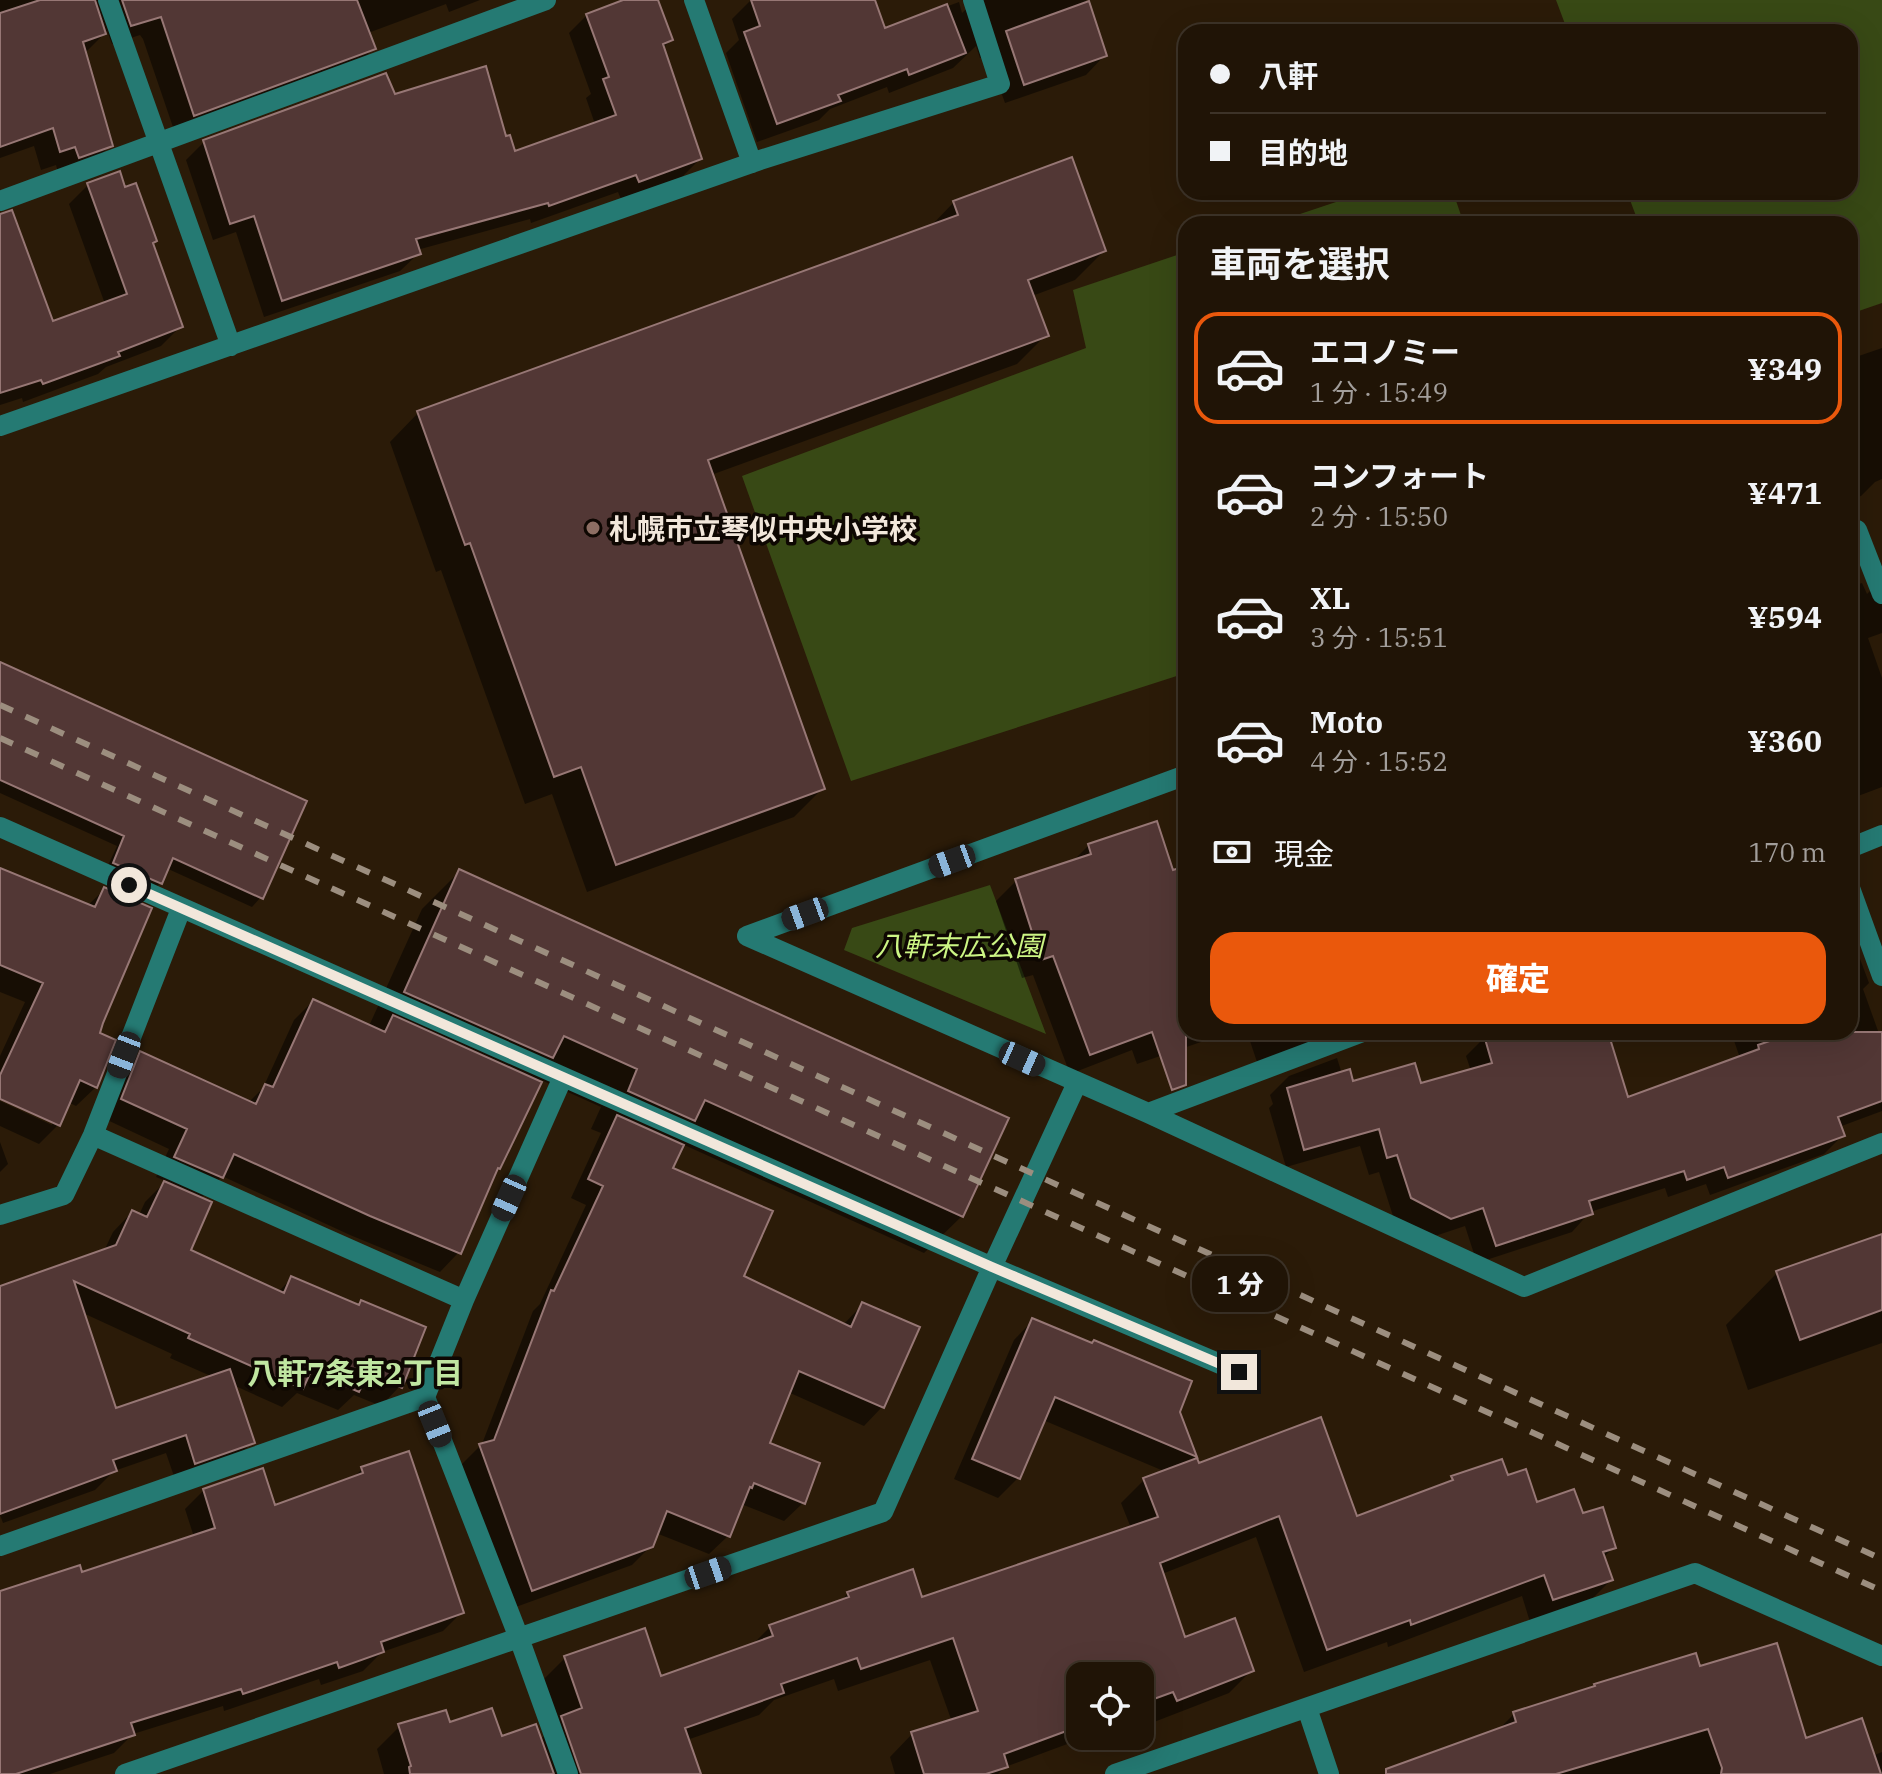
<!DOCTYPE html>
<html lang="ja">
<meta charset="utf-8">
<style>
body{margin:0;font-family:"IBM Plex Serif","Noto Sans JP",serif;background:#281d10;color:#f1f3f6;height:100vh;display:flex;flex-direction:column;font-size:30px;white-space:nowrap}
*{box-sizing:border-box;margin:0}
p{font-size:26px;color:#a29e9b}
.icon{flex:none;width:44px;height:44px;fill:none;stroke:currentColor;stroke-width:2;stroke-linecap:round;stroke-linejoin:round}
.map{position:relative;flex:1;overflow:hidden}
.panel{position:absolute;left:1178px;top:216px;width:680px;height:824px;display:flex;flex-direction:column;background:#201406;border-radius:24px;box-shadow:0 8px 32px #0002,0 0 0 2px #3d3328}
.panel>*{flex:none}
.top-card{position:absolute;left:1178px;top:24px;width:680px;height:176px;border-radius:24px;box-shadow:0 8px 32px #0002,0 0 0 2px #3d3328;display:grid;align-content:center;height:176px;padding:0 32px;background:#201406}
.tools{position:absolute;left:1066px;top:1662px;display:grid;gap:16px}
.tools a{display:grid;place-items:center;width:88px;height:88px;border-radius:16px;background:#201406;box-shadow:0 8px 32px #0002,0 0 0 2px #3d3328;font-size:40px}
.end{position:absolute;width:36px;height:36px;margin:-18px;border:10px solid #f2e7db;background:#111;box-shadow:0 0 0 4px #111}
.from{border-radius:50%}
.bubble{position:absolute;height:56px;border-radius:24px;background:#201406;box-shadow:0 8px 32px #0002,0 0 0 2px #3d3328;font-size:26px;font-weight:800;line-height:56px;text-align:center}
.car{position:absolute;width:24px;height:48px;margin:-24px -12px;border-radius:10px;box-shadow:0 0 6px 2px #0007;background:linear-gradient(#222 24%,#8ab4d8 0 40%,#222 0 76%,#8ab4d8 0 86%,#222 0)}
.top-card b{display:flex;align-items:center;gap:28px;height:76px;font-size:30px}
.top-card b+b{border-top:2px solid #3d3328}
.top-card i{width:20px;height:20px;background:#f1f3f6}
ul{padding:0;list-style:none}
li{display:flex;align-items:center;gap:24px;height:112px;margin:0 16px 12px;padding:0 16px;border:4px solid transparent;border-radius:24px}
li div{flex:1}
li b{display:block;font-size:30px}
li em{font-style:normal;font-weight:800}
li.current{border-color:#ea580c}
li>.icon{width:72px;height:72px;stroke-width:1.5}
h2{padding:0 32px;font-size:36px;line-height:96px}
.pay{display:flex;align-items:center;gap:20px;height:88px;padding:0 32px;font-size:30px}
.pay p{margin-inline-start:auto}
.cta{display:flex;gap:16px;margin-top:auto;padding:16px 32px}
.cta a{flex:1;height:92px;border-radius:24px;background:#ea580c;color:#fff;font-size:32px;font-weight:800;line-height:92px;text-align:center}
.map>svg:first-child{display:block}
.green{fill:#384915}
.shadow{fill:#0007;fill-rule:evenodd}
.building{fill:#523735;stroke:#977775;stroke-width:2}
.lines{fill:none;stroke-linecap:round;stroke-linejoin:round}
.minor{stroke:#257a73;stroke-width:20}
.rail{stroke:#9c8e7f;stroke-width:6;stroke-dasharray:14 14;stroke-linecap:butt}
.route{stroke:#f2e7db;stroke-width:10}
.education-dot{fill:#8d6e63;stroke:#0e0702;stroke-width:3}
.labels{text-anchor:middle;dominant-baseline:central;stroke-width:7;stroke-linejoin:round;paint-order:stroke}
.poi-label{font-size:28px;font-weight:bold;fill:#f2e7db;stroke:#0e0702;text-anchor:start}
.park-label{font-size:28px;font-style:italic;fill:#ccf584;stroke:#0e0702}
.neighbourhood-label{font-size:30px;font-weight:bold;fill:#c0e6a1;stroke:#0e0702}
</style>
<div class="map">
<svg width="1882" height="1774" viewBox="0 0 1882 1774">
<rect width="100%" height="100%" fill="#2b1b08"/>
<path class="green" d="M1556 0H1882V303L1850 314V224H1639L1627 192H1850V32H1568Z
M1366 192H1453L1464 224H1270Z
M1186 252V673L851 781 742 476 1086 348 1073 290Z
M990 885 1046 1034 844 950 852 928Z"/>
<path class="shadow" d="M0 0H480L449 12 446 4 368 33 374 48 355 67 175 133 143 39 140 35 112 44 107 31 84 54 111 145 91 164 59 176 56 165 41 170 34 146 0 158Z
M629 0H656L671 40 662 49 700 159 682 177 621 199 618 192 531 223 530 219 417 250 418 254 400 271 264 317 236 232 213 240 186 160 204 142 393 96 505 138 513 153 595 124 586 98 591 94 569 33 587 15Z
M751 0H873L884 30 959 2 962 13 976 0H1086L1105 55 1086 75 1005 103 988 55 980 58 976 46 953 68 889 93 887 87 830 109 819 120 757 142 726 53 739 40 732 19Z
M89 184 124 190 151 244 180 327 161 346 106 367 98 374 23 402 22 398 0 405V239L51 324 105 304 69 204Z
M954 202 1104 251 1075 280 1032 296 1046 335 1017 364 711 475 823 788 794 817 587 892 552 794 525 804 441 570 436 572 390 442 418 413 929 228Z
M1882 348V479L1875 482 1861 496 1850 499V359Z
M1882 579V633L1868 638 1882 678V787L1850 799V587L1862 583 1867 594Z
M0 664 261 897 252 907 166 868 160 883 151 893 105 872 117 846 0 793Z
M1089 845 1171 871 1186 867V1032H1230L1137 1064 1132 1050 1070 1074 1033 975 1022 978 996 901 1016 881 1072 862Z
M0 871 87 906 104 890 96 1087 76 1106 68 1102 58 1125 39 1144 0 1126V1101L52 1125V1120L0 1096V1056L25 1002 0 992Z
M460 871 962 1216 924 1253 682 1144 670 1169 741 1277 843 1325 863 1304 917 1328 882 1407 864 1426 788 1392 767 1444 803 1503 784 1521 741 1504 728 1536 709 1554 656 1533 651 1546 632 1565 513 1608 461 1465 482 1444 533 1311 540 1304 586 1205 571 1198 601 1133 591 1129 601 1107 541 1080 494 1172 459 1252 440 1272 350 1235 222 1176 200 1199 188 1251 278 1292 292 1278 357 1307 361 1302 400 1386 381 1406 354 1395 338 1410 297 1393 282 1407 233 1385 252 1442 233 1462 176 1482 166 1453 114 1471 95 1490 3 1523 0 1515V1288L104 1251 113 1232 132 1212 139 1215 145 1202 166 1181 156 1177 169 1149 103 1118 121 1073 140 1053 248 1103 263 1088 294 1020 313 1001 369 1026 422 909ZM83 1313 172 1354 170 1358 213 1377 115 1411Z
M1850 932 1869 983 1863 989 1882 1042V1111L1839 1127 1842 1136 1824 1154 1710 1195 1706 1184 1668 1197 1665 1188 1590 1212 1572 1232 1477 1263 1465 1226 1432 1237 1393 1216 1379 1172 1369 1175 1360 1146 1286 1167 1269 1108 1273 1104 1270 1095 1289 1076 1337 1058 1342 1074 1352 1084 1420 1085 1471 1071 1466 1056 1485 1037 1501 1032H1605L1626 1099 1740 1058 1731 1032H1850Z
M1247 1032H1325L1307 1050 1259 1068Z
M0 1142 8 1164 0 1172Z
M1882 1236V1343L1748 1390 1726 1325 1777 1273Z
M1033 1320 1178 1412 1195 1457 1188 1463 1356 1519 1445 1485 1453 1477 1507 1478 1536 1504 1582 1516 1614 1547 1603 1558 1611 1580 1588 1603 1530 1622 1522 1596 1388 1647 1387 1642 1304 1672 1256 1537 1162 1574 1184 1640 1252 1670 1229 1693 1154 1722 1150 1713 1140 1717V1676H1080V1736H1089L1005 1767 998 1774H895L890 1757 912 1734 952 1722 930 1660 838 1691 834 1679 774 1700 759 1715 687 1740 699 1774H384L377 1749 400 1726 448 1725 501 1738 540 1740 557 1723 542 1681 565 1658 659 1678 751 1646 770 1627 839 1603 848 1593 920 1600 1131 1528 1121 1503 1144 1480 1166 1472 1043 1420 1018 1478 998 1498 954 1479 1014 1340Z
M362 1469 462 1612 443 1631 382 1652 363 1671 321 1685 319 1679 224 1711 223 1706 133 1734 114 1753 50 1774H0V1593L81 1574 194 1537 185 1509 204 1490 274 1507 353 1478Z
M1699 1669 1805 1741 1872 1756 1882 1752V1774H1397L1497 1731 1514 1714Z"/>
<path class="building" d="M40 0H95L106 34 83 42 113 146 79 158 75 147 60 152 53 128 0 147V13Z
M122 0H357L376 49 194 116 161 17 131 26Z
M623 0H658L673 40 663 44 702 159 639 182 636 175 549 206 548 203 416 239 421 254 282 301 254 216 230 224 203 140 386 73 395 94 486 66 506 136 510 135 515 151 616 115 603 79 609 77 586 14Z
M751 0H875L885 28 947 4 966 53 909 75 907 69 838 95 841 101 777 124 744 32 760 26Z
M1089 1 1107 56 1024 85 1006 31Z
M1072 157 1106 251 1028 280 1049 336 708 460 825 789 616 865 581 767 554 777 470 543 465 545 417 411 958 215 953 201Z
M120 171 125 187 136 183 157 241 153 243 183 327 118 352 120 356 43 384 41 380 0 393V214L12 210 53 321 127 294 87 183Z
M0 662 307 801 263 899 173 858 162 884 113 863 124 836 0 780Z
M1157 821 1173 870 1186 866V1085L1172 1090 1152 1032 1090 1055 1053 956 1041 960 1015 879 1091 854 1088 844Z
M0 868 95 907 104 887 152 908 103 1023 100 1033 116 1040 97 1088 80 1080 60 1126 0 1099V1075L43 983 0 965Z
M459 869 1009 1118 963 1217 705 1100 695 1121 628 1091 637 1069 564 1036 553 1058 404 992Z
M313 999 385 1032 393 1015 542 1082 500 1169 498 1168 461 1254 370 1216 234 1154 223 1178 174 1157 187 1129 121 1099 140 1051 256 1104 265 1084 273 1087Z
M1483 1032H1608L1628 1097 1759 1049 1758 1045 1796 1032H1882V1101L1838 1117 1845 1136 1728 1178 1724 1167 1687 1180 1684 1171 1589 1201 1593 1214 1496 1246 1483 1208 1451 1219 1411 1198 1397 1155 1387 1158 1379 1129 1304 1150 1287 1088 1350 1069 1353 1081 1415 1063 1421 1083 1492 1063Z
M617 1115 684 1145 673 1168 773 1211 744 1276 851 1327 862 1302 920 1327 884 1408 799 1371 770 1443 820 1463 805 1504 754 1483 752 1488 750 1487 730 1537 667 1511 653 1547 532 1591 479 1444 494 1440 551 1290 554 1291 603 1186 588 1179Z
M164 1181 212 1202 191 1250 284 1293 291 1276 359 1305 361 1300 426 1327 402 1388 368 1373 359 1392 311 1371 303 1389 188 1338 190 1334 74 1281 116 1408 230 1369 255 1443 195 1464 186 1435 113 1460 117 1471 0 1514V1286L116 1245 132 1210 147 1217Z
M1882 1234V1310L1800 1340 1776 1271Z
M1032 1318 1092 1343 1094 1340 1192 1381 1180 1412 1197 1457 1055 1397 1020 1479 972 1459Z
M1321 1417 1357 1516 1453 1480 1451 1476 1502 1459 1508 1475 1526 1469 1537 1502 1574 1489 1583 1513 1603 1507 1616 1548 1603 1552 1613 1580 1553 1600 1544 1575 1411 1625 1410 1620 1327 1650 1279 1516 1160 1563 1185 1637 1235 1618 1254 1671 1177 1701 1173 1692 1140 1704V1676H1080V1726L1004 1754 1008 1767 986 1774H924L911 1732 978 1711 953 1638 861 1669 857 1658 781 1684 784 1693 685 1728 701 1774H581L561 1716 582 1708 564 1656 645 1628 661 1676 773 1636 769 1625 849 1597 847 1592 913 1569 922 1597 1158 1517 1143 1478 1197 1458 1199 1463Z
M409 1451 464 1613 381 1642 384 1652 339 1668 337 1662 243 1694 241 1689 131 1723 135 1735 16 1774H0V1591L80 1565 82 1572 215 1528 203 1489 263 1468 275 1505 363 1473 361 1467Z
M1777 1643 1806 1738 1862 1718 1881 1774H1721L1722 1768 1708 1729 1556 1774H1386V1769L1516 1722 1513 1712 1595 1686 1594 1684 1696 1653 1700 1666Z
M492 1708 502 1736 536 1724 554 1774H410L409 1767 411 1766 398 1724 446 1710 450 1722Z"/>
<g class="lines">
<path class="minor" d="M108 0 231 346
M694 0 752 163
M0 201 546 0
M0 426 760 160 1000 84 973 0
M1850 532 1857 530 1882 594
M1186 775 747 936 1148 1113 1524 1287 1882 1143
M0 827 992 1267 1077 1083
M1850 848 1882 835
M1850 888 1882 976
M563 1077 464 1300 425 1397 519 1638 568 1774
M1148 1113 1363 1032
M93 1135 464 1300
M0 1215 64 1195 93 1135 181 909
M0 1546 425 1397
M1307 1708 1329 1774
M125 1774 883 1512 992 1267 1239 1372
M1115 1774 1695 1573 1882 1656"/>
<path class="rail" d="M0 705 1882 1559
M0 738 1882 1591"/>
</g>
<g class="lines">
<path class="route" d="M129 885 992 1267 1239 1372"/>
</g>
<circle class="education-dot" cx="593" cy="528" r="8"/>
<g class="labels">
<g class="poi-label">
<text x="609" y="528">札幌市立琴似中央小学校</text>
</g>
<g class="park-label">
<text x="959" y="945">八軒末広公園</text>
</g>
<g class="neighbourhood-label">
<text x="355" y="1372">八軒7条東2丁目</text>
</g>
</g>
</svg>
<div class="tools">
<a><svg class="icon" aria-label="locate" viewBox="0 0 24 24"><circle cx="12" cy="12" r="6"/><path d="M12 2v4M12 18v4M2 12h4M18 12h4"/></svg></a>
</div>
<i class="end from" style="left:129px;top:885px"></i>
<i class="end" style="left:1239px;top:1372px"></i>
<div class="bubble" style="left:1192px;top:1256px;width:96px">1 分</div>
<i class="car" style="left:952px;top:861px;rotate:250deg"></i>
<i class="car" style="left:805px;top:914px;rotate:250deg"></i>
<i class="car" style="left:124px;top:1055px;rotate:201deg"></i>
<i class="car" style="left:1022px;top:1059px;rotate:114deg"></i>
<i class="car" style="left:509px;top:1198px;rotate:204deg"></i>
<i class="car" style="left:435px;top:1424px;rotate:158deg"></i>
<i class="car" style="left:708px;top:1573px;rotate:71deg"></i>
<div class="top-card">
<b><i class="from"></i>八軒</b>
<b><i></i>目的地</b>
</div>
<section class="panel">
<h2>車両を選択</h2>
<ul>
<li class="current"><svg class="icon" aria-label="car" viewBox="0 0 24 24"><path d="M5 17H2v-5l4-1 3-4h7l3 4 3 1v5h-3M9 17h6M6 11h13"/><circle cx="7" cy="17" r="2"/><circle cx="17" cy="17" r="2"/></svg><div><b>エコノミー</b><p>1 分 · 15:49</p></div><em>¥349</em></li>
<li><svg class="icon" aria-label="car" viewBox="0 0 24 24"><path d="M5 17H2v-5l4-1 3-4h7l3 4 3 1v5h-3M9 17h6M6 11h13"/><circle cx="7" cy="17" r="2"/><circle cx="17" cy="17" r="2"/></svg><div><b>コンフォート</b><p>2 分 · 15:50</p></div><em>¥471</em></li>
<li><svg class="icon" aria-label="car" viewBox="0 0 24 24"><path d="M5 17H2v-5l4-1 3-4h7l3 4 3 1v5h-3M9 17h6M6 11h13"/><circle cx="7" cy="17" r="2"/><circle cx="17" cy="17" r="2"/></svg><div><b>XL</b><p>3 分 · 15:51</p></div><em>¥594</em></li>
<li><svg class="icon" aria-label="car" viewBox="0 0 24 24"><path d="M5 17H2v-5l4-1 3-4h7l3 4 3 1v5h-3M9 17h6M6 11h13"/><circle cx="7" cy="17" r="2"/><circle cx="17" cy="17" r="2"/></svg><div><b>Moto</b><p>4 分 · 15:52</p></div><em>¥360</em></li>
</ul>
<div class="pay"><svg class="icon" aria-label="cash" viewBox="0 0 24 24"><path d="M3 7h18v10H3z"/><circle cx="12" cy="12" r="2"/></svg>現金<p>170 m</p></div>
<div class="cta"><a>確定</a></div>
</section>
</div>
